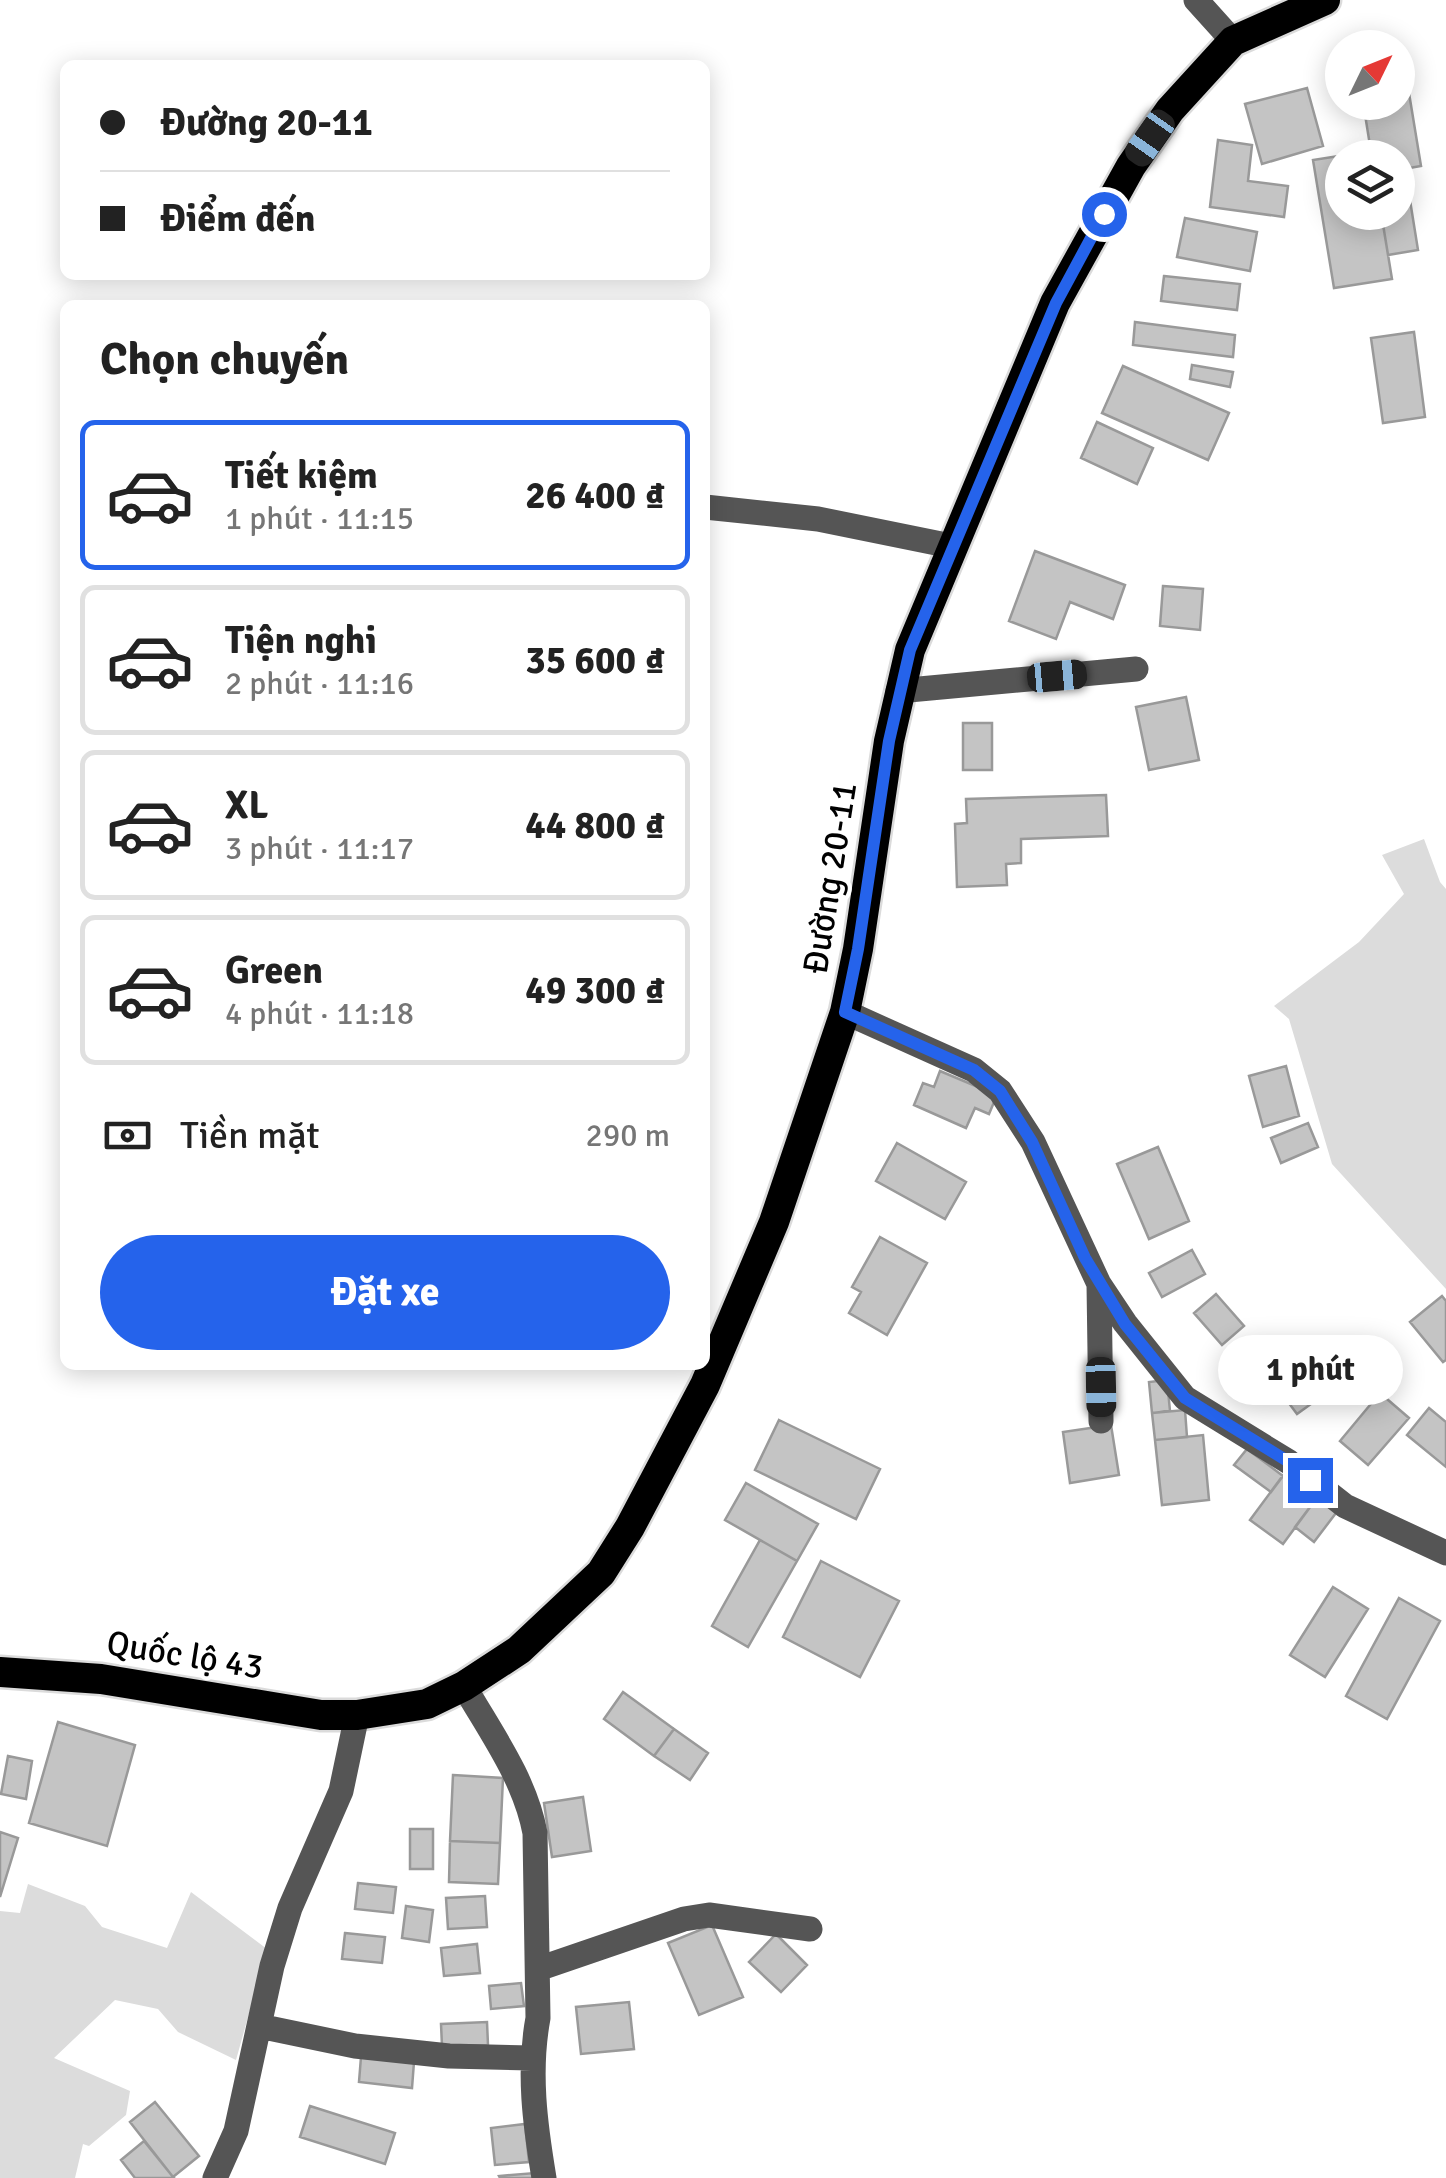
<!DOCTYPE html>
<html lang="vi">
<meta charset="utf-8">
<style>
body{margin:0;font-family:Signika,sans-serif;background:#f2f2f2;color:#222;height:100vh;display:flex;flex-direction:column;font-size:38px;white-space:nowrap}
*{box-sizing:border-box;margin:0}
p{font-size:32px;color:#767676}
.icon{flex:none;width:55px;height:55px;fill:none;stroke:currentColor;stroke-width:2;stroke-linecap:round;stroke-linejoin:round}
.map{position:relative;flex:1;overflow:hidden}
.side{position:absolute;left:60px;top:300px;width:650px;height:1070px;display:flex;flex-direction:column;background:#fff;border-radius:15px;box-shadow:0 5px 25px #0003}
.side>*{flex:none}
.top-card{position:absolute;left:60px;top:60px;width:650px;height:220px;border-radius:15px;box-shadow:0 5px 25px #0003;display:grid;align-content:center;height:220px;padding:0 40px;background:#fff}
.needle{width:65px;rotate:47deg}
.fabs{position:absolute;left:1325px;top:30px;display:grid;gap:20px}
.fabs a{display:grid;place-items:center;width:90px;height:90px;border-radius:50%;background:#fff;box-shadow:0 5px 25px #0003;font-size:50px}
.end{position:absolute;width:45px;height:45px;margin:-22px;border:12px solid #2563eb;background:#fff;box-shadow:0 0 0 5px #fff}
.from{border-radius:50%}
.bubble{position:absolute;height:70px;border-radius:35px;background:#fff;box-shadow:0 5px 25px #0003;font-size:32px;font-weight:800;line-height:70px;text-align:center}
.car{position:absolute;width:30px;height:60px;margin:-30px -15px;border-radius:12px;box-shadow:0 0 8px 2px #0007;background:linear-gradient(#222 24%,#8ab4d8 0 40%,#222 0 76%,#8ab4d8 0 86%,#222 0)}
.top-card b{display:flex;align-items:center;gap:35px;height:95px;font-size:38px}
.top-card b+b{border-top:2px solid #e0e0e0}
.top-card i{width:25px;height:25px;background:#222}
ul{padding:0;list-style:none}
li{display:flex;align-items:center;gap:30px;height:150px;margin:0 20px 15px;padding:0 20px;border:5px solid #e0e0e0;border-radius:15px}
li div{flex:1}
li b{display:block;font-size:38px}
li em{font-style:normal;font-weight:800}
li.current{border-color:#2563eb}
li>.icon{width:90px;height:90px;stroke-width:1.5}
h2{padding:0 40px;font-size:45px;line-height:120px}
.pay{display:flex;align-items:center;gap:25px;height:110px;padding:0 40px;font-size:38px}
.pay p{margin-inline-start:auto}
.button{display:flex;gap:20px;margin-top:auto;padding:20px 40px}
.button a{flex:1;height:115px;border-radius:60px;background:#2563eb;color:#fff;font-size:40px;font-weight:800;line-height:115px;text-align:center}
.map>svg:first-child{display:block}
.green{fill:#dcdcdc}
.building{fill:#c4c4c4;stroke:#999;stroke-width:2.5}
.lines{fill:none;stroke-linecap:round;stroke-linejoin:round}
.highway-casing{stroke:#dbdbdb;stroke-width:35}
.minor{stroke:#555;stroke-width:25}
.highway{stroke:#000;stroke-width:30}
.route{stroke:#2563eb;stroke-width:12}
.labels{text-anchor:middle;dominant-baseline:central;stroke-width:8;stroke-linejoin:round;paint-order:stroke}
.street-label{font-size:35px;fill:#000;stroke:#fff}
</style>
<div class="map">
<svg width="1446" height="2178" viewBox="0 0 1446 2178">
<rect width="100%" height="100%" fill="#fff"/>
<path class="green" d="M1424 839 1440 882 1446 889V1289L1332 1164 1289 1019 1274 1006 1359 942 1404 894 1382 855Z
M28 1884 85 1906 102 1927 167 1948 191 1892 267 1949 236 2060 178 2032 158 2009 115 2000 54 2058 130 2091 126 2115 89 2146 83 2144 75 2178H0V1911L20 1913Z"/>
<path class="building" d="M1307 88 1323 146 1262 164 1245 104Z
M1409 93 1421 166 1398 170V158H1372L1363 102H1398V94Z
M1218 140 1252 145 1248 181 1288 186 1284 217 1210 207Z
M1371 151 1372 158H1342V212H1381L1392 279 1334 288 1313 160Z
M1405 169 1418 250 1388 255 1381 212H1398V170Z
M1185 218 1257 232 1250 271 1177 257Z
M1164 276 1240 284 1237 310 1161 301Z
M1135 322 1235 335 1233 357 1133 345Z
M1414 332 1425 417 1383 423 1371 338Z
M1192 365 1233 372 1230 387 1190 379Z
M1123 366 1229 413 1208 460 1102 413Z
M1097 422 1153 448 1137 484 1081 458Z
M1035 551 1125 585 1113 619 1070 602 1056 639 1009 621Z
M1163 586 1203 589 1200 630 1160 626Z
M1186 697 1199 760 1149 770 1136 707Z
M963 723H992V770H963Z
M1106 795 1108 836 1021 839V863L1006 864 1007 885 957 887 955 824 967 823 966 799Z
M1286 1066 1299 1116 1263 1127 1249 1076Z
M940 1071 997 1095 989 1114 975 1108 966 1128 914 1105 923 1083 934 1087Z
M1308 1123 1318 1147 1281 1163 1271 1138Z
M897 1143 966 1182 945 1219 876 1181Z
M1158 1147 1189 1221 1149 1239 1117 1164Z
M880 1237 927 1263 887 1335 849 1313 861 1292 852 1287Z
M1192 1250 1205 1274 1162 1297 1149 1273Z
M1216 1294 1244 1326 1222 1345 1194 1313Z
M1442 1296 1446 1301V1360L1443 1362 1410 1322Z
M1290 1353 1322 1396 1297 1414 1265 1371Z
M1167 1380 1170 1411 1152 1413 1149 1382Z
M1380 1393 1409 1418 1368 1465 1340 1441Z
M1429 1408 1446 1422V1467L1407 1435Z
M1185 1410 1187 1437 1155 1440 1152 1413Z
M779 1420 880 1469 856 1519 755 1470Z
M1111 1425 1119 1475 1070 1483 1063 1432Z
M1203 1435 1209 1500 1162 1505 1155 1440Z
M1247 1449 1283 1476 1271 1492 1234 1465Z
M1287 1470 1319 1495 1283 1544 1250 1520Z
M746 1483 818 1524 797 1561 725 1520Z
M1319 1495 1339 1509 1314 1542 1295 1527Z
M760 1540 797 1561 748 1647 712 1626Z
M821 1561 899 1601 860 1677 783 1637Z
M1333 1587 1368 1609 1325 1677 1290 1655Z
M1399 1598 1440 1621 1387 1719 1346 1696Z
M623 1692 674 1729 654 1756 604 1719Z
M58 1722 135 1745 107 1846 29 1823Z
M674 1729 708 1753 690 1780 654 1756Z
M8 1756 32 1761 26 1799 1 1794Z
M453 1775 503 1778 500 1843 450 1841Z
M583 1797 591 1851 552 1857 544 1803Z
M410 1829H433V1869H410Z
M0 1832 18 1838 0 1897Z
M450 1841 500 1843 498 1884 449 1882Z
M358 1883 396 1887 393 1913 355 1909Z
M485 1896 487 1927 448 1929 446 1898Z
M406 1906 433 1910 429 1942 402 1938Z
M712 1925 743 1997 699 2015 668 1943Z
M345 1933 385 1937 382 1963 342 1959Z
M776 1934 807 1965 781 1992 749 1962Z
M477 1944 480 1973 444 1976 441 1948Z
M521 1983 524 2006 491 2009 489 1986Z
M629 2002 634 2049 581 2054 576 2007Z
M487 2022 488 2045 442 2046 441 2024Z
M361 2057 414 2062 412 2088 359 2082Z
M155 2102 199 2156 173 2177 130 2122Z
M310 2106 395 2133 385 2164 300 2137Z
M525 2124 529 2162 495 2165 491 2128Z
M144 2141 173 2177 174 2178H135L121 2160Z
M535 2173V2178H500L499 2176Z"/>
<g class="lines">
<g class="highway-casing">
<path id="highway" d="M0 1672 101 1679 321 1715H357L427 1704 464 1686 519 1650 601 1573 630 1527 705 1385 774 1222 845 1012 858 949 889 741 910 650 1055 303 1131 166 1170 110 1233 41 1325 0"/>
</g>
<path class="minor" d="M1196 0 1233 41
M705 507 818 519 951 546
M898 691 1136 669
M845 1012 974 1070 1000 1091 1033 1142 1099 1284 1125 1323 1185 1398 1289 1462 1345 1506 1446 1553
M1099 1284 1101 1421
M464 1686C491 1733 525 1779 535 1833L538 2018C528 2072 535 2124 544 2178
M538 1969 684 1919 709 1915 810 1929
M259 2026 355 2046 449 2056 532 2058
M215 2178 236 2131 272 1966 290 1908 341 1791 357 1715"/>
<use href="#highway" class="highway"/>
</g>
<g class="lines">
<path class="route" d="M1104 214 1056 303 910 650 889 741 858 949 845 1012 974 1070 1000 1091 1032 1142 1085 1258 1125 1324 1185 1398 1289 1462 1310 1480"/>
</g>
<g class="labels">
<g class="street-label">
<text transform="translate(830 878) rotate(-81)">Đường 20-11</text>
<text transform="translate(185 1655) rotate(9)">Quốc lộ 43</text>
</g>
</g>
</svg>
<div class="fabs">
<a><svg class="needle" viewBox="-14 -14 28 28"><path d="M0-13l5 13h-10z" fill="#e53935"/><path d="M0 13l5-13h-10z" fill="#767676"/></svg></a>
<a><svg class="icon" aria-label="layers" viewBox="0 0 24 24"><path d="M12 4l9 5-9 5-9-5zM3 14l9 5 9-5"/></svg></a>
</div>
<i class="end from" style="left:1104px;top:214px"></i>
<i class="end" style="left:1310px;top:1480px"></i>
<div class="bubble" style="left:1218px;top:1335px;width:185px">1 phút</div>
<i class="car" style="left:1150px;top:138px;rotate:215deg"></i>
<i class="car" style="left:1057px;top:676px;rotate:85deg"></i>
<i class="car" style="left:1101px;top:1387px;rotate:179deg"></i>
<div class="top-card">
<b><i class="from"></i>Đường 20-11</b>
<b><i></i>Điểm đến</b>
</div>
<section class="side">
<h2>Chọn chuyến</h2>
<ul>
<li class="current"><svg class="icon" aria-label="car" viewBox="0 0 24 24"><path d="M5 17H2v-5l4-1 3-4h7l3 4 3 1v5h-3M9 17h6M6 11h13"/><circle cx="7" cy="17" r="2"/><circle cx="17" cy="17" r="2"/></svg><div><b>Tiết kiệm</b><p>1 phút · 11:15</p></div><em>26 400 ₫</em></li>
<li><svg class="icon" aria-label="car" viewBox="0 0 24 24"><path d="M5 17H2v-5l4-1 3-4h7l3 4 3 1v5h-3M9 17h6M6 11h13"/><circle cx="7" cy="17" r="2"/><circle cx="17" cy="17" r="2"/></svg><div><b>Tiện nghi</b><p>2 phút · 11:16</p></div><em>35 600 ₫</em></li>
<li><svg class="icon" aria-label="car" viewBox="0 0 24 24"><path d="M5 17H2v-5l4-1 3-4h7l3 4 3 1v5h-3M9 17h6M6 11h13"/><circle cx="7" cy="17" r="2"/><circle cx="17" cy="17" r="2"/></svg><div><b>XL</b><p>3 phút · 11:17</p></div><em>44 800 ₫</em></li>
<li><svg class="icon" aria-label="car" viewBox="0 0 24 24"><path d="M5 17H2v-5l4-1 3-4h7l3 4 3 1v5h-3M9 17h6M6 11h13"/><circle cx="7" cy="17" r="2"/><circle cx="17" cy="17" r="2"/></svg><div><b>Green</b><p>4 phút · 11:18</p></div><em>49 300 ₫</em></li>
</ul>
<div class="pay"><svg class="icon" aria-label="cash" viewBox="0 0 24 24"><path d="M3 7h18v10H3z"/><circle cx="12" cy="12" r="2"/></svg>Tiền mặt<p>290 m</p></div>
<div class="button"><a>Đặt xe</a></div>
</section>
</div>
